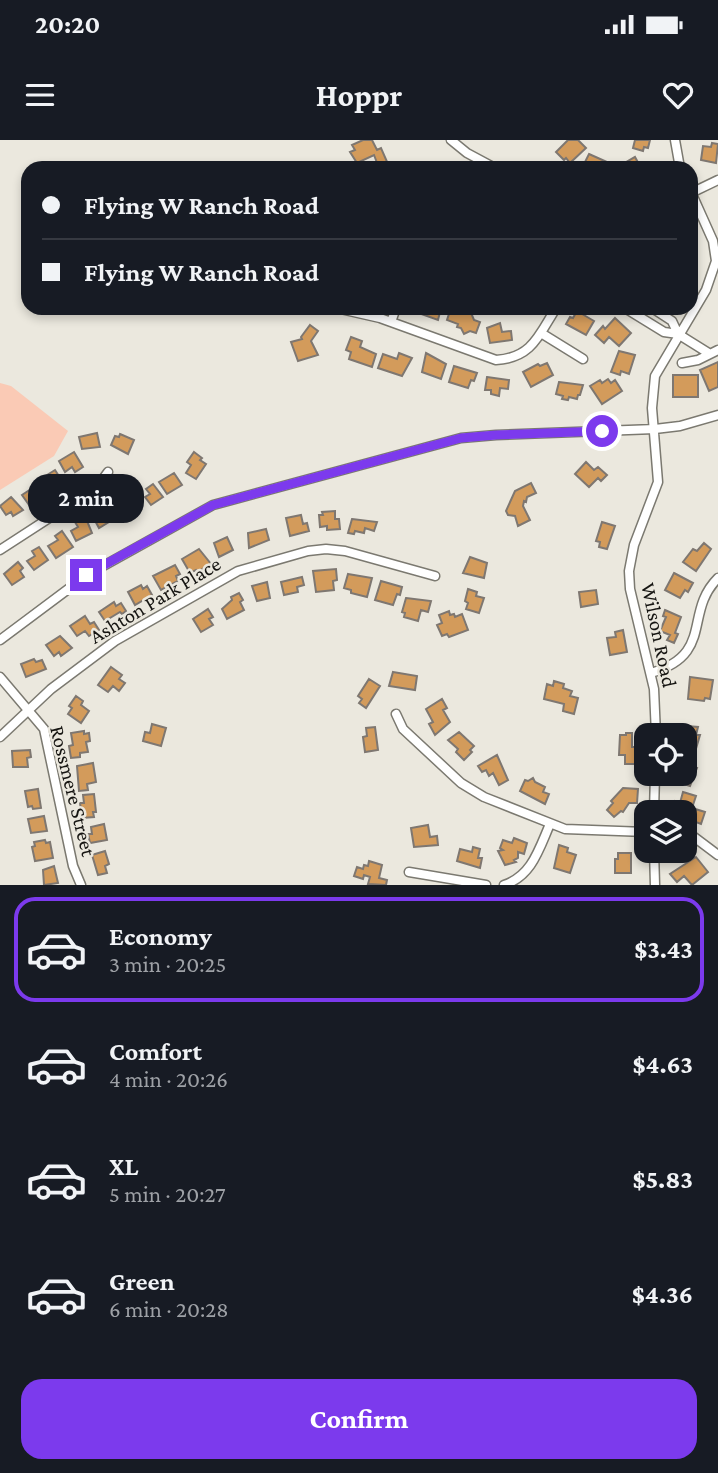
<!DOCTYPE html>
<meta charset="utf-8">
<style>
body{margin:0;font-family:"Crimson Pro",serif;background:#20242c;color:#f1f3f6;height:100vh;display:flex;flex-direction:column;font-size:26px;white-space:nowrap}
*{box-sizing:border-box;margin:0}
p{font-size:23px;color:#9ea1a6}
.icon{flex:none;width:38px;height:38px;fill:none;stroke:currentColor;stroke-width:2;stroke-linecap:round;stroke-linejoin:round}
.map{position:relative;height:745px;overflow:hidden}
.panel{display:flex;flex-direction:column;background:#171b24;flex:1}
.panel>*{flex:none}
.banner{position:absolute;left:21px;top:21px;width:677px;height:154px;border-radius:21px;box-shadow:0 4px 10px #0003;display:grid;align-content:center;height:154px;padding:0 21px;background:#171b24}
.buttons{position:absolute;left:634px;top:583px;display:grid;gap:14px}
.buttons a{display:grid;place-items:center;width:63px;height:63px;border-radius:14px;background:#171b24;box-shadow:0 4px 10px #0003;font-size:35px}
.end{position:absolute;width:32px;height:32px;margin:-16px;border:9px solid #7c3aed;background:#fff;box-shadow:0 0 0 4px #fff}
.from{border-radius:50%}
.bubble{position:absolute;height:49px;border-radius:21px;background:#171b24;box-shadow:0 4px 10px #0003;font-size:23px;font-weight:700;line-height:49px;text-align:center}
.banner b{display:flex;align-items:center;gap:24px;height:66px;font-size:26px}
.banner b+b{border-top:2px solid #363941}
.banner i{width:18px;height:18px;background:#f1f3f6}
ul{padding:12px 0 0;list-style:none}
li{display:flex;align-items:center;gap:21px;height:105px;margin:0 14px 10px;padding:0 7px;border:4px solid transparent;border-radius:21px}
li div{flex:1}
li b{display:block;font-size:26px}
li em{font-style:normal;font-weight:700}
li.on{border-color:#7c3aed}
li>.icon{width:63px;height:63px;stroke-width:1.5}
.primary-button{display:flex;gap:14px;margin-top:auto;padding:14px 21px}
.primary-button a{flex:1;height:80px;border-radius:21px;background:#7c3aed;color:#fff;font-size:28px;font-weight:700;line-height:80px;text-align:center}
.status{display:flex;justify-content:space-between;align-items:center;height:49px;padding:0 35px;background:#171b24;direction:ltr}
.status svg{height:19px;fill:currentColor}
header{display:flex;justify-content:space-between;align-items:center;height:91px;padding:0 21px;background:#171b24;font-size:32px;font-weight:700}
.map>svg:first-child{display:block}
.green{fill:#facab5}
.building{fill:#d39b5b;stroke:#7e7771;stroke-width:2}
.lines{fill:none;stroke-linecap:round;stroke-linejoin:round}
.minor-casing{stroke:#7b7970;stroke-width:11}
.minor{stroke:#fff;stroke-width:8}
.route{stroke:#7c3aed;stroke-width:9}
.labels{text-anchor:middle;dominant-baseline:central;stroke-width:5;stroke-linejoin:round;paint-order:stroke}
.street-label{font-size:21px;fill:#161512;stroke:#ebe8de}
</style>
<div class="status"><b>20:20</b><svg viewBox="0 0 49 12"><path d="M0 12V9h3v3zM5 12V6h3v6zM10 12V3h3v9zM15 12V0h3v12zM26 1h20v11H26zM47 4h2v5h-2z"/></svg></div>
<header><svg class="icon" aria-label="menu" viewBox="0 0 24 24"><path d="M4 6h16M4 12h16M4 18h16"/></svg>Hoppr<svg class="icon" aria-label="heart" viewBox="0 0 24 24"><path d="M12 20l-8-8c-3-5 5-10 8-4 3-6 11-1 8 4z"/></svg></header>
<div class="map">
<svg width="718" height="745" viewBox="0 0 718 745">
<rect width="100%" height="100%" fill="#ebe8de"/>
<path class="green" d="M0 243 11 246 68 291 54 316 0 350Z"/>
<path class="building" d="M363 0H372L377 10 381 8 388 24 379 28 374 15 357 23 350 12 355 10 352 5Z
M568 0H578L586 8 570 23 566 18 564 20 556 12Z
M635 0H650L648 8 644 7 643 11 633 8Z
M712 3 718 4 716 23 701 20 703 6 711 7Z
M589 14 607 22 604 28H587L589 23 585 22Z
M635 17 641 28H616Z
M417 168H438L437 171 440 172 438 180 416 172Z
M451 168H469L474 180 480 182 476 193 470 191 464 194 461 188 457 187 458 184 447 180Z
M577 171 594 181 586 195 566 184 570 177 573 178Z
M615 178 631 193 619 206 609 197 604 203 595 195 603 186 605 189Z
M500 183 502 192 511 191 512 200 490 203 487 188Z
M310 185 318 191 311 201 318 215 298 221 291 202 302 199 301 197Z
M351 197 362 201 360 207 376 214 372 227 349 219 351 212 346 210Z
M619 211 635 215 629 234 621 231 620 235 611 232Z
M399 213 412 218 402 236 378 228 383 214 397 219Z
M426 213 446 224 441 239 422 232Z
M718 222V247L709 251 700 230Z
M547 223 553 235 531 247 523 232 538 224 540 226Z
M454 226 477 233 474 241 471 240 468 248 449 242Z
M673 235H698V257H673Z
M487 237 509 240 508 249 500 248 499 256 491 254V250H485Z
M608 239 611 243 615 240 622 251 602 264 590 246 600 240 602 243Z
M559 242 583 245 580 255H578L577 259 569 257 568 260 562 259 563 256 556 254Z
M97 293 100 307 82 309 79 297Z
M120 294 134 300 128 314 111 305 115 296 119 297Z
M74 312 83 327 75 332 72 327 65 332 59 321Z
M194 312 202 318 200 320 206 324 196 339 186 333 191 325 187 322Z
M586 322 594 330 598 327 607 335 601 341 598 338 589 347 575 334Z
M55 330 64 344 52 352 50 349 46 351 39 340Z
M174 333 182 345 167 354 159 342Z
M531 343 536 353 527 357 526 362 524 361 523 366 530 380 518 386 515 376 508 375 506 371 515 351Z
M153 344 163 357 151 365 145 357 150 354 146 349Z
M34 347 41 357 29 365 22 355Z
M11 357 23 370 13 376 11 372 6 375 0 366Z
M120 357 122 360 127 357 133 368 121 375 113 361Z
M107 366 114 379 99 388 92 375Z
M335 371V379H339L340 389 327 390V386L320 387 319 375H323L322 372Z
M301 375 303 384 307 383 309 391 290 396 286 378Z
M85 376 92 393 76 401 71 391 78 387 75 382Z
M352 379 377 382 374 391 365 388 364 393 355 391 354 394 348 393Z
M602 382 615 386 607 409 599 407 600 402 596 401Z
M266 389 269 400 249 408 248 393Z
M62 391 73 407 56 418 48 406 58 400 55 396Z
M227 397 233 410 219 417 214 403Z
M704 403 711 409 696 431 683 422 693 409 697 411Z
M39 407 48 420 34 430 27 421 35 416 32 411Z
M199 409 211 424 197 432 196 430 190 433 182 419Z
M470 417 487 423 484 438 463 433Z
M18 422 23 428 20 431 24 437 12 445 4 434Z
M175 425 180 434 176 436 178 441 161 450 153 436Z
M336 429 337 440 333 441 334 450 316 452 313 431Z
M674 433 693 443 688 452 685 450 680 458 665 450Z
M348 434 372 438 367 457 351 453V450L344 448Z
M302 437 304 445 297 447 298 452 284 455 281 442Z
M381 441 402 447 400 455 397 454 393 465 375 460Z
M267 442 270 458 257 461 252 446Z
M141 445 143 449 147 446 152 455 135 465 128 452Z
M468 449 477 452 476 456 484 458 479 473 466 469 468 463 465 461Z
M596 450 598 464 581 467 579 452Z
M239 453 243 460 240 462 244 470 227 479 222 469 232 460 231 457Z
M406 458 431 461 428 472 421 470 418 481 404 477 405 473 402 472Z
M114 462 116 466 121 463 126 471 122 474 120 472 105 481 99 472Z
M208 469 213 477 209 479 213 485 201 492 193 479Z
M665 470 681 477 675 493 678 494 674 503 667 500 670 495 660 491 666 477 663 476Z
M449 471 450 475 454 474 455 477 462 474 468 490 449 497 447 494 442 496 437 485 442 483 439 475Z
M85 476 90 484 94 482 99 490 89 496 85 491 77 496 70 486Z
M623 490 627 512 610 515 607 498 616 497 615 492Z
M60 496 72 508 61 516 59 512 54 516 46 505Z
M34 519 36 522 42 520 46 529 26 537 21 524Z
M111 527 122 535 119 539 125 543 119 551 113 546 108 552 98 545Z
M393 532 417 536 415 550 389 546Z
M690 537 713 540 710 559 705 558 704 561 688 559Z
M369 539 380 546 366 568 359 563 362 559 358 556Z
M554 541 564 544 563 548 572 551 570 556 578 558 574 574 563 571 564 564 544 559 547 544 553 546Z
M76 556 83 561 81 565 89 571 81 583 68 574 72 568 69 566Z
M442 559 447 568 443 570 450 582 435 595 429 584 433 582 426 569Z
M152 584 166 588 161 606 143 601 145 592 150 593Z
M686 586 698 587 696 595H700L695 612 684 610 683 595H685Z
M375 587 378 610 365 612 363 597 367 596 366 588Z
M84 591V594L89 593 90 601 86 602 88 612 80 613V617L71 618 69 606 73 605 71 593Z
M459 592 474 606 470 610 472 612 464 620 456 612 458 609 448 600Z
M626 593H632V607H636V624H625V615H619L620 595H626Z
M30 610 31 617 27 618 28 627H13L12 611Z
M497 615 508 640 499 645 493 633 489 636 486 630 482 632 478 626Z
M93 623 96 642 87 644 88 650 79 651 77 626Z
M684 624 697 628 690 646 675 641 677 634H684Z
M533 638 535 642 545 647 543 652 549 654 545 664 520 651 525 640 528 641Z
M623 648 638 649 637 663H629L623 672 621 671 614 677 607 670 613 663 611 661Z
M38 649 41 668 33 669 32 666 28 667 25 651Z
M683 652 696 656 692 668 705 672 701 684 688 679 687 682H684V672H676L677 668 673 667 675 661 680 663Z
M94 654 96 672H93L94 677 82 678 80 663H84L83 655Z
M44 676 47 691 31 693 28 679Z
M104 684 107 700 90 703 88 694H92L91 687Z
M428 685 430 697 437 696 438 705 414 707 411 688Z
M514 698 527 703 524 714 518 712V718L514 720 516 722 505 725 498 711 503 710 500 708 503 700 512 703Z
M45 700 46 703 50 702 53 718 35 721 32 707 35 706 34 702Z
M559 705 568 708 567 712 576 715 570 733 554 728Z
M473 707 480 709 478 718H482L480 728 457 721 460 709 472 712Z
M105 711 109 724 105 726 107 733 98 735 92 715Z
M618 713H631V733H615V719H618Z
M696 717 708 732 692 745 684 736 677 742 670 734Z
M369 721 382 725 379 738 387 740 386 745 368 744 370 737 364 735 363 739 354 736 357 727 363 729 364 725 368 726Z
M54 726 58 743 44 745 43 730Z"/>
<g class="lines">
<g class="minor-casing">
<path id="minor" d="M451 0 467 13 495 28
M675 0 680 28
M691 53 718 40
M336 168 380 178 496 220C532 218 539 195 556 168
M625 168 664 192 678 194 710 214
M652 168 672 181 678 194
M391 182 396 168
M541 193 583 219
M682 223 698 220 718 210
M0 410 97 347 108 332
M0 500 87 435 213 365 461 298 496 295 655 289 680 286 718 275
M651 533C715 514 683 473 718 438
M0 537 44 589 73 726 81 745
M396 574 403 589 461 643 484 657 565 689 646 692
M656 595 654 549 630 449 629 431 634 405 658 342 652 268 655 236 706 150 716 121 713 101 691 52
M0 597 51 549 115 501 238 431 308 411 326 409 345 411 435 436
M654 672 655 634
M684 694 694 697 718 715
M654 710 655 745
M409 732 486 745
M504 745C532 736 539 709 550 684"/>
</g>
<use href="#minor" class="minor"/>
</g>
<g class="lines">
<path class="route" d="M86 435 213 365 461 298 496 295 602 291"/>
</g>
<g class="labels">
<g class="street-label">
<text transform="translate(155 460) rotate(-31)">Ashton Park Place</text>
<text transform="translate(659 495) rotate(78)">Wilson Road</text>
<text transform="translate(73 651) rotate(76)">Rossmere Street</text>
</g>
</g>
</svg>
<div class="buttons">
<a><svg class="icon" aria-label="locate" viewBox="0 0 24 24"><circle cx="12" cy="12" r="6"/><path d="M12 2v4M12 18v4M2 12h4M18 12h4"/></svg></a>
<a><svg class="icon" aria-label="layers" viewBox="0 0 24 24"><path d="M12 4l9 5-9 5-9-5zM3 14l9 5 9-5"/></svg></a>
</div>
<i class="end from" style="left:602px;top:291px"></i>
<i class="end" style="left:86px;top:435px"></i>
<div class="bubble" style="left:28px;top:334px;width:116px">2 min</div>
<div class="banner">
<b><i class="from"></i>Flying W Ranch Road</b>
<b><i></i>Flying W Ranch Road</b>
</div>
</div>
<section class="panel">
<ul>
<li class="on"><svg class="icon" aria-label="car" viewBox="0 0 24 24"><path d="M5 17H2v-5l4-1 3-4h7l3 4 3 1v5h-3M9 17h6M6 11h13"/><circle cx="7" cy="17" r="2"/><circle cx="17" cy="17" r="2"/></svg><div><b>Economy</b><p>3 min · 20:25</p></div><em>$3.43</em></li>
<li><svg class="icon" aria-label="car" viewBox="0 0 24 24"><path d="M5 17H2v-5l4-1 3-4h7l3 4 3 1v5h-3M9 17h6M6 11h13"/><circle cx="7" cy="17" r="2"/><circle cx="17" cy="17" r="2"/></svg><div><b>Comfort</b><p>4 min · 20:26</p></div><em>$4.63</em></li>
<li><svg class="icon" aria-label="car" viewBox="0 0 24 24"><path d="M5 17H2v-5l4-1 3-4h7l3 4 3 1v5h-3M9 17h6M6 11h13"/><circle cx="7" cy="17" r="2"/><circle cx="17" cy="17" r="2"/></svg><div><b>XL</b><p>5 min · 20:27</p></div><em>$5.83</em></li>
<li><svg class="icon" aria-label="car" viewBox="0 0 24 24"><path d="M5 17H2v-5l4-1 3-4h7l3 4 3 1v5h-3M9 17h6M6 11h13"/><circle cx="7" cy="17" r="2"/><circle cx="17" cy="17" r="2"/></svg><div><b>Green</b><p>6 min · 20:28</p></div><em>$4.36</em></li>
</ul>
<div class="primary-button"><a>Confirm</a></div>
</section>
